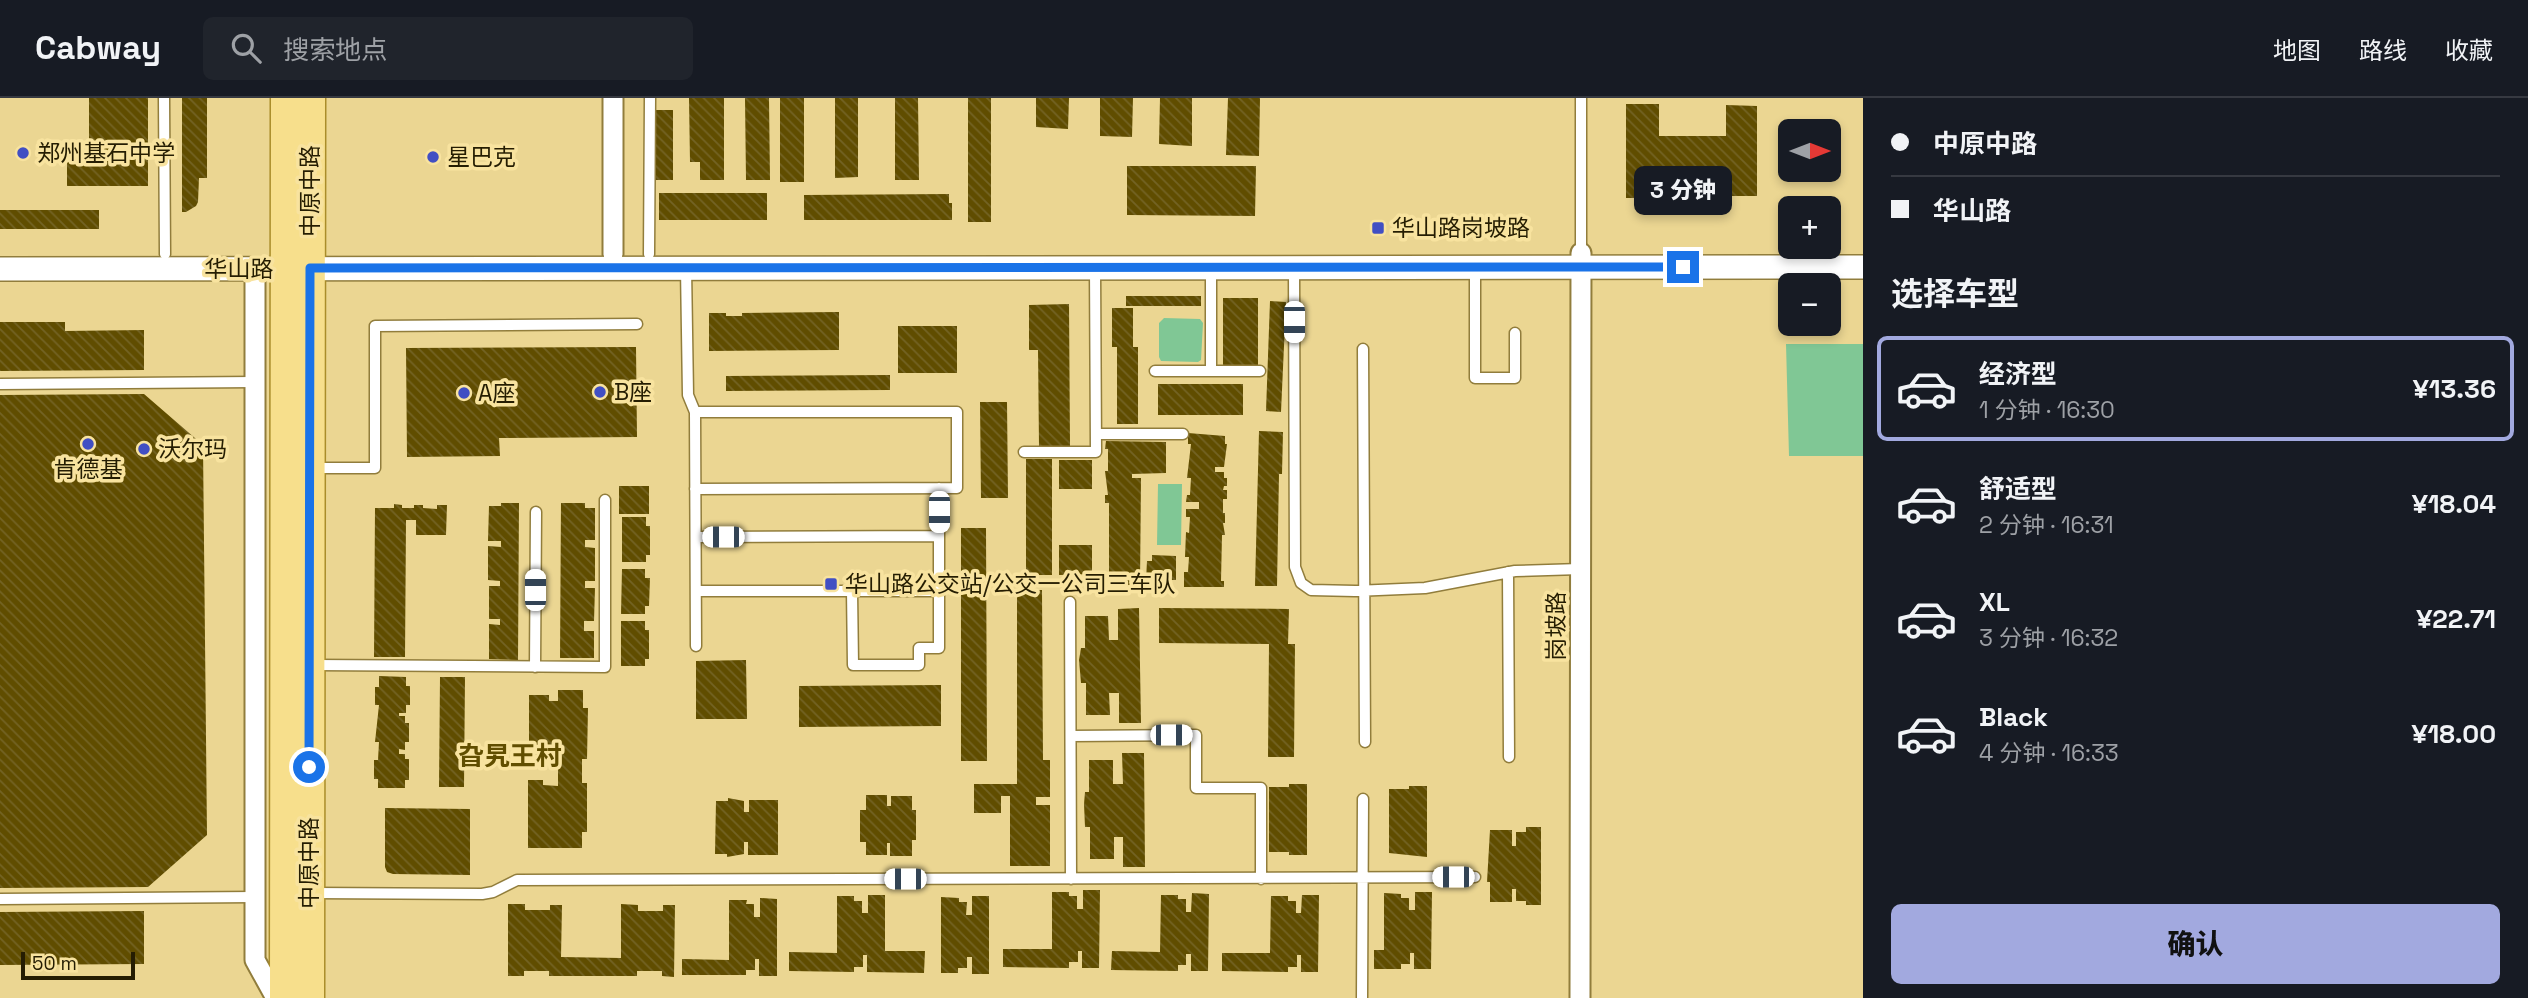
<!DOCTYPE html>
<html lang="zh">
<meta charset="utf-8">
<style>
body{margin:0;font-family:"Space Grotesk","Noto Sans SC",sans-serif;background:#20242c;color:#f1f3f6;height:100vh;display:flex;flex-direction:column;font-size:26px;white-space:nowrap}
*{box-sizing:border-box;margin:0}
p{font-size:23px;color:#9ea1a6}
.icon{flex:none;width:38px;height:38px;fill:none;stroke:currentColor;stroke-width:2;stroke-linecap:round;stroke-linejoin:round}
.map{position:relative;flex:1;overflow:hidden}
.side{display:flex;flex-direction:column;background:#171b24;width:665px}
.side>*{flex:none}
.guide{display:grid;align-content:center;height:154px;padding:0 28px;background:#171b24}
.needle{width:46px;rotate:90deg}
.controls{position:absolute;left:1778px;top:21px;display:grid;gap:14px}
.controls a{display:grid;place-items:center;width:63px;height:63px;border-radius:10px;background:#171b24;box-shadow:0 4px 10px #0003;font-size:35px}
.scale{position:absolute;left:21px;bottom:18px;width:114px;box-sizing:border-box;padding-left:7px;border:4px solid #251d02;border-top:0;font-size:19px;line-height:24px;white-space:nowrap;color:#251d02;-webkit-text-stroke:5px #f8e39f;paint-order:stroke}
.end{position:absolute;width:32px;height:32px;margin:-16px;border:9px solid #1a73e8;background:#fff;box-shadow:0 0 0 4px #fff}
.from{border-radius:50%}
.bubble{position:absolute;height:49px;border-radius:10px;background:#171b24;box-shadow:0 4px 10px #0003;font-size:23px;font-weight:800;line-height:49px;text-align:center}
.car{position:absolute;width:21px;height:42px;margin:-21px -10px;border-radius:9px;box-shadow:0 0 5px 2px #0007;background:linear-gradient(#fff 24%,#345 0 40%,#fff 0 76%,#345 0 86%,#fff 0)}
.guide b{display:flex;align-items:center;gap:24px;height:66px;font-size:26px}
.guide b+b{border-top:2px solid #363941}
.guide i{width:18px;height:18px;background:#f1f3f6}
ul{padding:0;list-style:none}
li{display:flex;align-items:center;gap:21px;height:105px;margin:0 14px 10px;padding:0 14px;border:4px solid transparent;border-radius:10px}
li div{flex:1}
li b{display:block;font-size:26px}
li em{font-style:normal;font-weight:800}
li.current{border-color:#a2a9df}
li>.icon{width:63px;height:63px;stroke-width:1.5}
h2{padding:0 28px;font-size:32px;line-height:84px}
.button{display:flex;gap:14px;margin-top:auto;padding:14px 28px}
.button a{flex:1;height:80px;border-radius:10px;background:#a2a9df;color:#111;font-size:28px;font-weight:800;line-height:80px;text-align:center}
header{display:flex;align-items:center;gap:42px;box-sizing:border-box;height:98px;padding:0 35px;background:#171b24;border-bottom:2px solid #363941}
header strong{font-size:33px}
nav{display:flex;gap:38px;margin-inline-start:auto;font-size:24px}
.search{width:490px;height:63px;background:#20242c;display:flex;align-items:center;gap:18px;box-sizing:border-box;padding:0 24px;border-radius:10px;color:#9ea1a6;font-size:26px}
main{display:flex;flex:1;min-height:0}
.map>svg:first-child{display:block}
.green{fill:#80c795}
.building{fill:url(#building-back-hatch)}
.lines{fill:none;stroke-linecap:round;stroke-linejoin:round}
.service-casing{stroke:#917d3c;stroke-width:13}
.minor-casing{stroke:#917d3c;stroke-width:23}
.tertiary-casing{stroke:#917d3c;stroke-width:26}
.primary-casing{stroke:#aa8d2a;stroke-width:33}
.service{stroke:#fff;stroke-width:10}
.minor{stroke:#fff;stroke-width:19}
.tertiary{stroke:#fff;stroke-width:23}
.primary{stroke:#f7df8c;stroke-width:30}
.route{stroke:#1a73e8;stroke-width:9}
.poi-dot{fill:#414fc3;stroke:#f8e39f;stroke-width:2.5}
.labels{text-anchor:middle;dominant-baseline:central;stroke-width:7;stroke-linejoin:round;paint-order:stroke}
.poi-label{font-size:23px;fill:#251d02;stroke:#f8e39f;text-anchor:start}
.street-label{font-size:23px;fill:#251d02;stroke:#f8e39f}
.quarter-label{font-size:26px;font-weight:bold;fill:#614e00;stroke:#f8e39f}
</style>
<header>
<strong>Cabway</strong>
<div class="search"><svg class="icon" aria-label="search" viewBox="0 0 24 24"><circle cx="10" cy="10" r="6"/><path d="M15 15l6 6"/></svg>搜索地点</div>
<nav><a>地图</a><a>路线</a><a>收藏</a></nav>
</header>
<main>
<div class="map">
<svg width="1863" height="900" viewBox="0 0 1863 900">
<defs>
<pattern id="building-back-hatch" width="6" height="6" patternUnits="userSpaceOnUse" patternTransform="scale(1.75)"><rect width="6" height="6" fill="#604d00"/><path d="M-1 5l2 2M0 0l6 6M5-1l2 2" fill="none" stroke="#736324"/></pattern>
</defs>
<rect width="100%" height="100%" fill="#ebd692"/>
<path class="green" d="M1164 220 1200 221 1203 225 1201 262 1198 264 1161 263 1159 259V225Z
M1786 246H1863V358H1789Z
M1158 386H1182L1181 447H1157Z"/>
<path class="building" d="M89 0H148V88H67V64H89Z
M182 0H207V80H199L198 104 196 108 186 114H182Z
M689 0H724V82H700V64H690Z
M745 0H769L770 82H746Z
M780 0H804V84H780Z
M835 0H858V79L835 80Z
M895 0H918L919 82H895Z
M968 0H991V124H968Z
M1036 0H1069L1068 31 1036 29Z
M1100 0H1133L1132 39 1100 38Z
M1160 0H1192V48L1159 46Z
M1228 0H1260L1259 58 1226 57Z
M1626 6H1659V38H1726V7L1757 8V98H1725L1726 70H1659V100H1626Z
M654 12H673V82H655Z
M1127 68H1256L1255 118 1127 117Z
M659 95H767V122H659Z
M949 96V105H952V122H804V97Z
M0 112H99V131H0Z
M1126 198H1201V208H1126Z
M1223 200H1258V267H1223Z
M1270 203 1286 204 1281 314 1266 313Z
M1069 206 1070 348H1039L1038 252H1029V207Z
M1112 210H1133V249H1138V326H1117V249H1112Z
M839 214V252L709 253V215H726V218H742V215Z
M0 224H65V233L144 232V272L0 273Z
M898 228H957V275H898Z
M636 249 637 339 499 340 500 358 407 359 406 250Z
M890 277V292L726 293V278Z
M1158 286H1243V317H1158Z
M144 296 203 347 207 737 148 789 0 790V297Z
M980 304H1007L1008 400H981Z
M1259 333 1283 334 1282 376H1279L1277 488H1255Z
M1188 335 1225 338V346H1227L1224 369H1215V374H1224V380H1227V388H1224L1223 392H1227V401H1223V415H1225V425H1223L1225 437H1222L1221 483H1224V489H1184V474H1188L1189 459H1185L1186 434 1189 435 1190 419H1186V411H1199V404H1186L1187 397H1190L1191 380H1187L1191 346H1188Z
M1106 343 1166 344V375L1132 376V380H1141L1140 487H1109V405H1105V397H1108L1105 373H1108V351H1105Z
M1026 361H1052V477H1026Z
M1059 362H1092V391H1059Z
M619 388H649V416H619Z
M501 405H519L518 562 489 561V526L500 527V521H489V488H500V483L488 482V448L501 449V443H488L489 408H501Z
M561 405H585V410H595V442H585V449L595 450V483H585V490H595L594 523H584V533H594V560H560Z
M394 406 402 407V410H414V407H423V410L437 411V407H447L446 437H416V422H406L405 559H374L375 410H394Z
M622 419H646V428H650V457H646V464H622Z
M961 430H986L987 663H961Z
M1059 447H1092V476L1059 477Z
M1152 457 1176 458V482H1146L1147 463H1152Z
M622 471H645V480H650L649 508H645V516H621Z
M1017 492H1042L1043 662H1050V699H1036V707H1050V768H1010V698H1001V715H974V686H1017Z
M1139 510 1141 625H1119V595H1109L1110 617H1086V585H1081L1079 562 1081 550H1085V518H1108L1109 542H1118V511Z
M1159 510 1289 511 1288 546H1295L1294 659H1268L1269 546 1159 545Z
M621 523H645V532H649V561H645V568H621Z
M746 562 747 621H696V563Z
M379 578 406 579V588H410V607H406V615H399V618H405V625H409V644H405V652L399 651V656H405V661H409V682H405V690H378V681H374V662H378L379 644H375L379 607H375V589H379Z
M440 579H465L464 689H439Z
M941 587V628L799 629V588Z
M558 592H583V610H588L587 661H582V685H587V734H582V750H528V682H543V687L558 688V653H549V660H529V597H549V603H558Z
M1122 655H1144L1145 769H1123V739H1114V761H1090V729H1085L1084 706 1085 694H1089V662H1113V686H1123Z
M1289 686H1307V757H1289V754H1269V689H1289Z
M1409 688H1427V759L1389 755V691H1409Z
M866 697H887V708H891V698H912V712H916V742H912V758H890V745H887V757H866V744H860V712H866Z
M728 700 744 703V714H749V702H778V757H748V744H744V756L727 759V756H715L716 703H728Z
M385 710 470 711V777L393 776 387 774 385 769Z
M1526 729H1541V807H1526V803H1516V791H1512V804H1490V784H1487L1490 732H1512V748H1516V734H1526Z
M1083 792H1100L1099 870H1082V853H1078V864H1069V870L1003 869V851H1052V794H1069V798H1077V811H1083Z
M1415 794H1432L1431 871H1414V855H1410V866H1401V871H1374V852H1384V795L1401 796V800H1409V812H1415Z
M1192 795 1209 796 1208 873H1191V856H1186V867H1178V873L1111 872 1112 853 1160 854 1161 797H1178V801H1186V814H1191Z
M868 797H885V853H925L924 875 867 874V857H863V869H854V874L789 873V854L837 855V798H854V803H862V815H868Z
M1302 797H1319L1318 874H1301V857H1297V869H1288V874L1222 873V855H1270L1271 798H1288V803H1296V815H1301Z
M972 798H989V876H972V859H967V870H958V875H941V799L959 800V804H967L966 817H972Z
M760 800 777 801V878H759V861H755V872H746V877H682V861L729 862V802H747L746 806H754V819H760Z
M508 806H525V812H550V807H562L561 859 621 860V806L638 807V813H663V807H675L674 879 662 878V873H637V878H549V873H524V878H508Z
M144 813V866L0 867V814Z"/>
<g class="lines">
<g class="service-casing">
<path id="service" d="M164 0 165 156
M1581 155V0
M649 156 650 0
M1211 169V273
M1294 169 1295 469 1301 485 1311 492 1355 493 1425 490 1515 473 1580 471
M1475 169V280H1515V235
M686 170 688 297 695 314 696 548
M1363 251 1365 644
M1155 273H1260
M0 286 255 284
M695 314H957V390L695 391
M1096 336H1183
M1024 354H1096L1095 170
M312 370H375V228L637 226
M696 439 939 438
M1508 474 1509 659
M696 493H939V390
M852 493 853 567H919V550H939V493
M1070 504 1071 781
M314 567 605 569V402
M535 569 536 414
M1071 638 1196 637V690H1261V781
M313 795 482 796 493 794 517 782 1475 779
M0 801 255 799
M1362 900 1363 701"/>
</g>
<g class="minor-casing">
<path id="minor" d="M613 0V156
M255 171V862L276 900
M1580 900 1581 155"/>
</g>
<g class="tertiary-casing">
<path id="tertiary" d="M0 171 1863 169"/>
</g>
<g class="primary-casing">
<path id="primary" d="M285 900 286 0
M309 900 310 0"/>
</g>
<use href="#service" class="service"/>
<use href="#minor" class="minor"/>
<use href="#tertiary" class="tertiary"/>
<use href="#primary" class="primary"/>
</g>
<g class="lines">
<path class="route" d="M309 669 310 170 1683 169"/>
</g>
<g class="poi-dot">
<circle cx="23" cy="55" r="7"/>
<circle cx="433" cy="59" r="7"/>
<rect x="1371" y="123" width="14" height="14" rx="3.5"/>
<circle cx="600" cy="294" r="7"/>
<circle cx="464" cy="295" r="7"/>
<circle cx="88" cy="346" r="7"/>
<circle cx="144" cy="351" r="7"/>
<rect x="824" y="479" width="14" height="14" rx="3.5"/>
</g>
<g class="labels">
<g class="poi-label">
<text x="37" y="55">郑州基石中学</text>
<text x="447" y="59">星巴克</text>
<text x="1392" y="130">华山路岗坡路</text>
<text x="614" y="294">B座</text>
<text x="478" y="295">A座</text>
<text x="158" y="351">沃尔玛</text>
<text x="88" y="371" text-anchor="middle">肯德基</text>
<text x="845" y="486">华山路公交站/公交一公司三车队</text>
</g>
<g class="street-label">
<text transform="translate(310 93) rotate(-90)">中原中路</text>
<text x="239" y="171">华山路</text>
<text transform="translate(1556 528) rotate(-90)">岗坡路</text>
<text transform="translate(309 765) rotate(-90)">中原中路</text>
</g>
<g class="quarter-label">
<text x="510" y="658">旮旯王村</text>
</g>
</g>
</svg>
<div class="controls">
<a><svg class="needle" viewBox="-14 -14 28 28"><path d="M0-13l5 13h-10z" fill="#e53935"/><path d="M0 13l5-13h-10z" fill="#9ea1a6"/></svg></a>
<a>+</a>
<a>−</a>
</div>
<div class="scale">50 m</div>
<i class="end from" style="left:309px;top:669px"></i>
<i class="end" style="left:1683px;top:169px"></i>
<div class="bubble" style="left:1634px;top:68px;width:98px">3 分钟</div>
<i class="car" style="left:1294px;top:224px;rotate:180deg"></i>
<i class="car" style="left:939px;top:414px;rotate:180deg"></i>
<i class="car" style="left:723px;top:439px;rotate:270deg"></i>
<i class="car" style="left:535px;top:492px;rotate:0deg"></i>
<i class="car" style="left:1171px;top:637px;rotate:90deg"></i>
<i class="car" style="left:1453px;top:779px;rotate:270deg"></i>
<i class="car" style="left:905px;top:781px;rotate:270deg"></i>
</div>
<section class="side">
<div class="guide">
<b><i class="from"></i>中原中路</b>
<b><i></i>华山路</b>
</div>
<h2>选择车型</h2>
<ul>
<li class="current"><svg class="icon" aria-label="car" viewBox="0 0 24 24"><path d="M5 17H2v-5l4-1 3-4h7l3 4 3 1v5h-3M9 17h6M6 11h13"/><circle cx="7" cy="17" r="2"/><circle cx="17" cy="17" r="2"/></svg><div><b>经济型</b><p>1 分钟 · 16:30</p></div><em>¥13.36</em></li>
<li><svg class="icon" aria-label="car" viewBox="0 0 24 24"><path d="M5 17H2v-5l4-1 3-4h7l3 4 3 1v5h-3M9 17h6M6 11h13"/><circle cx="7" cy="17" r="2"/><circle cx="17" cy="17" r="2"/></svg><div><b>舒适型</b><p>2 分钟 · 16:31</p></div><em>¥18.04</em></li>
<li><svg class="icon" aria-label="car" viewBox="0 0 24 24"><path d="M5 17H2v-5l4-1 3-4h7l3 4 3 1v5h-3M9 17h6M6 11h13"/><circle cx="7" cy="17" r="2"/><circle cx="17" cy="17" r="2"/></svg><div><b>XL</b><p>3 分钟 · 16:32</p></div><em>¥22.71</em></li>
<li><svg class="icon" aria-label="car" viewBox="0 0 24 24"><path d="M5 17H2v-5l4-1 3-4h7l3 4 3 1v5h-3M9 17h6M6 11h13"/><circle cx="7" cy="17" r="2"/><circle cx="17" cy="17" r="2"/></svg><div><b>Black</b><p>4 分钟 · 16:33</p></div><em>¥18.00</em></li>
</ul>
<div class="button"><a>确认</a></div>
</section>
</main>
